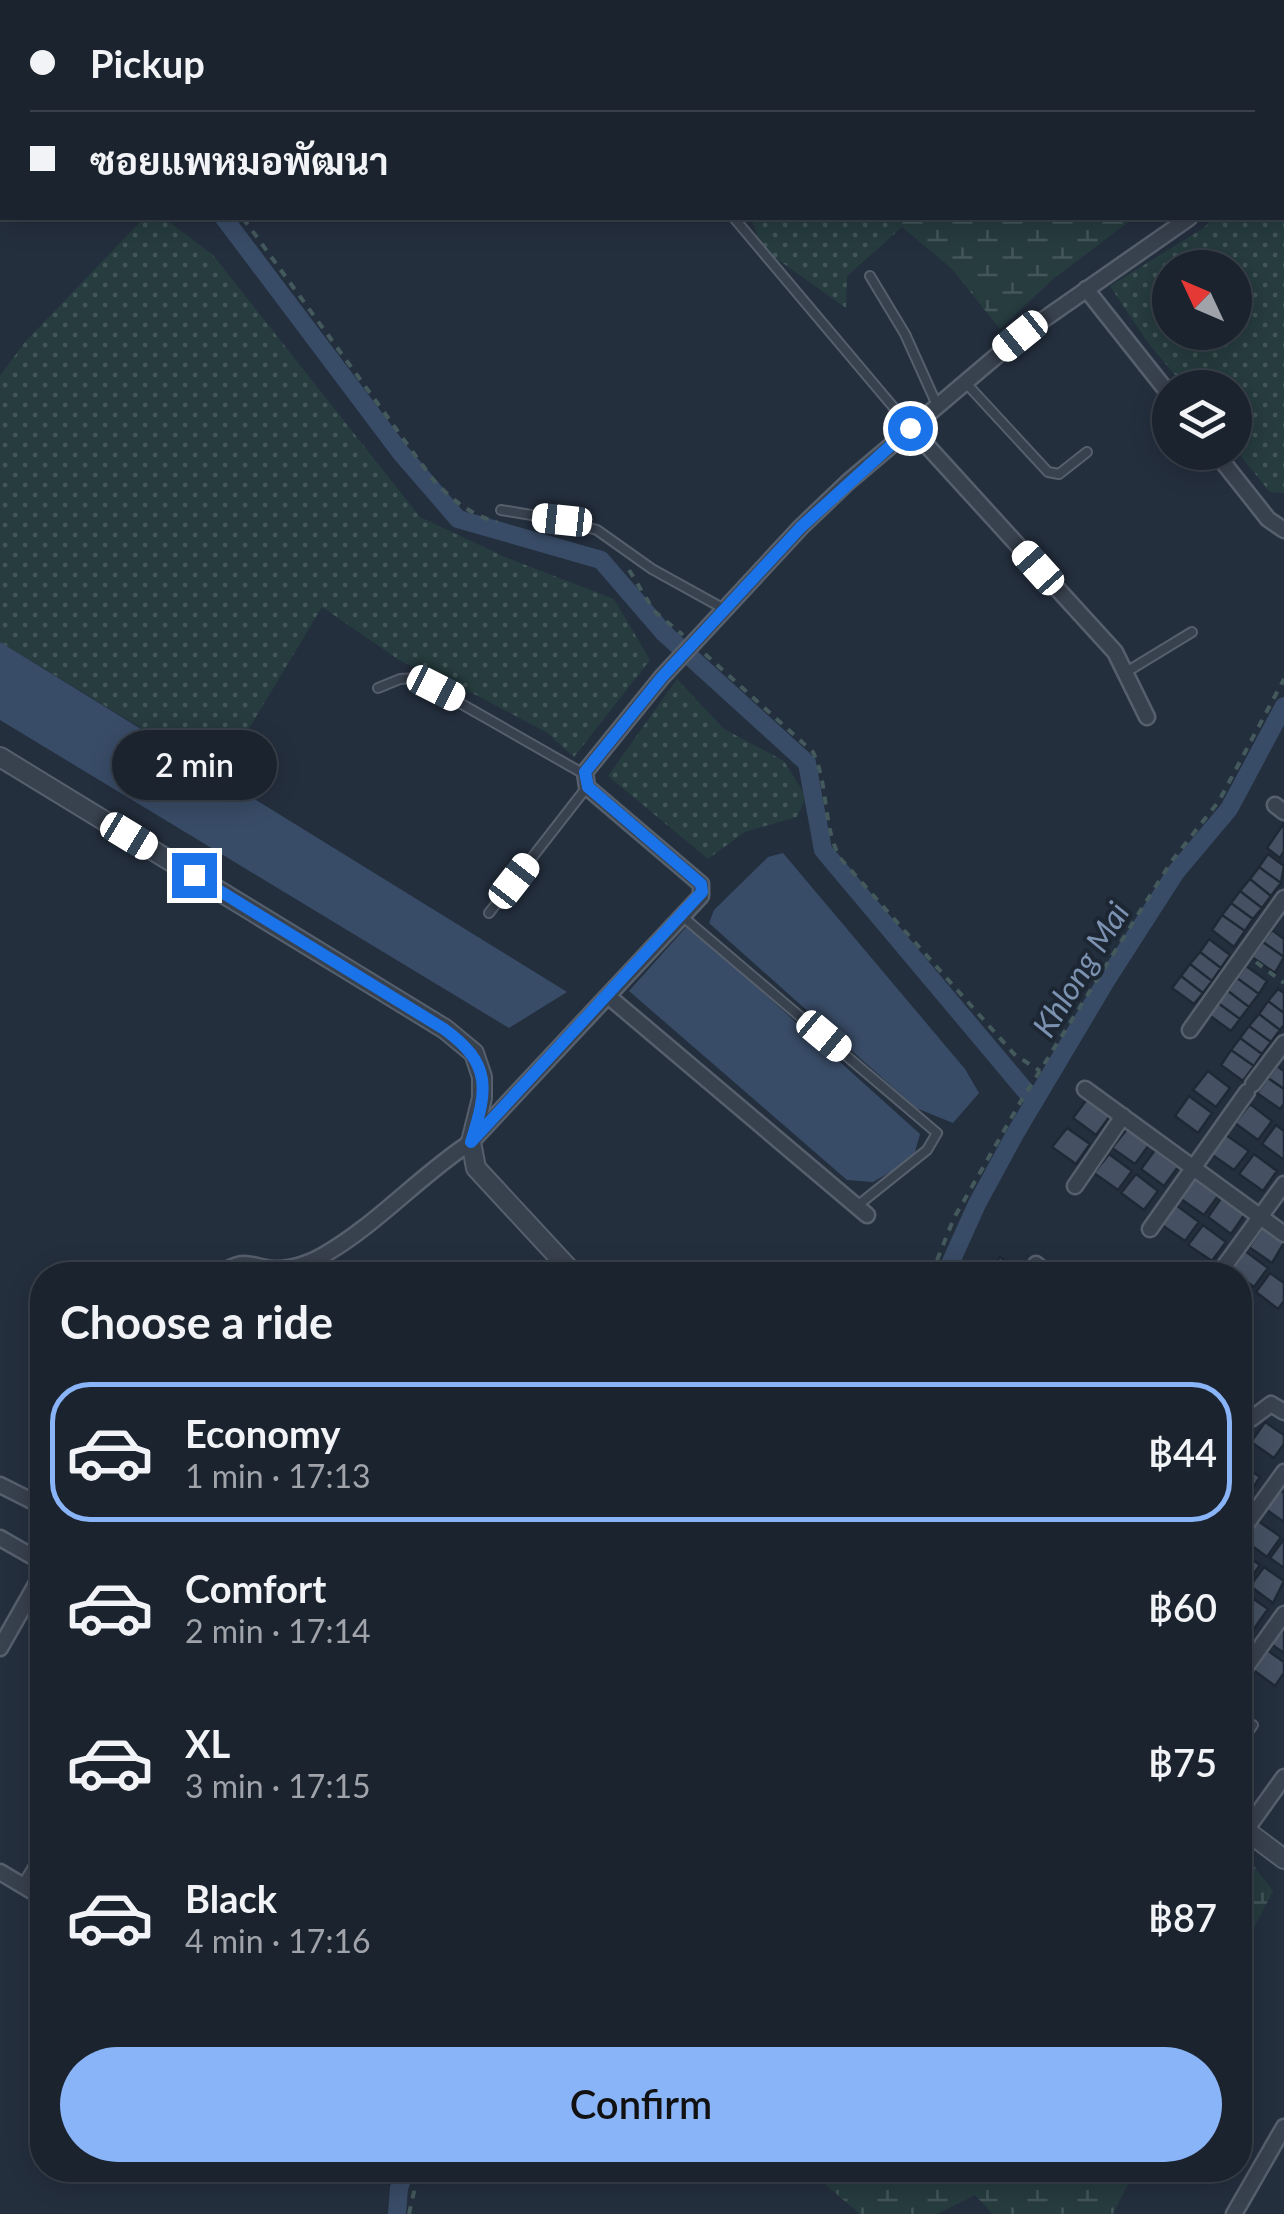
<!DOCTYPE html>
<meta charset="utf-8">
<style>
body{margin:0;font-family:Lato,Sarabun,sans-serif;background:#282f3a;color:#f1f3f6;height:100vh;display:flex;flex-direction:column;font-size:38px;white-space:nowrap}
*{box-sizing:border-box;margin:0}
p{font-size:32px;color:#a0a4aa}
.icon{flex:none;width:55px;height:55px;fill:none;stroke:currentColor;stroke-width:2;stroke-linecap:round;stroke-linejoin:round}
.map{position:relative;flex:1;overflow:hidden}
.sheet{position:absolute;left:30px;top:1262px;width:1222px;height:920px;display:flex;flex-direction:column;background:#1b232e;border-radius:40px;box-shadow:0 5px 25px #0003,0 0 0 2px #39404a}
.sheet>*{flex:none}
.guide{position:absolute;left:0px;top:0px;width:1285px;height:220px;box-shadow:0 5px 25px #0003,0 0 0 2px #39404a;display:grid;align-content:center;height:220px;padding:0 30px;background:#1b232e}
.needle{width:65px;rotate:314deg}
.fabs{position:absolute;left:1152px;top:250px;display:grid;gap:20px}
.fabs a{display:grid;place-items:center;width:100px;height:100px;border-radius:50%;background:#1b232e;box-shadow:0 5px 25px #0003,0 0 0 2px #39404a;font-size:50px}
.end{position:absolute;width:45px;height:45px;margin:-22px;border:12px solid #1a73e8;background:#fff;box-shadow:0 0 0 5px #fff}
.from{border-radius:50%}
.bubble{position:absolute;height:70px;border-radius:35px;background:#1b232e;box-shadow:0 5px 25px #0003,0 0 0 2px #39404a;font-size:32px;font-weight:600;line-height:70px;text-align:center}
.car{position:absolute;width:30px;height:60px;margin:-30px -15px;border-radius:12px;box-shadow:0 0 8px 2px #0007;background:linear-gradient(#fff 24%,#345 0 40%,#fff 0 76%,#345 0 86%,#fff 0)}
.guide b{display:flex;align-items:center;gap:35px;height:95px;font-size:38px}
.guide b+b{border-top:2px solid #39404a}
.guide i{width:25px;height:25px;background:#f1f3f6}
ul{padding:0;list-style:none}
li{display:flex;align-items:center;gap:30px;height:140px;margin:0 20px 15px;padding:0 10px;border:5px solid transparent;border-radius:40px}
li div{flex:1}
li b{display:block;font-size:38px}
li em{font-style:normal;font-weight:600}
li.selected{border-color:#8ab4f8}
li>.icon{width:90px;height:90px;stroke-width:1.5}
h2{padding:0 30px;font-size:45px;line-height:120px}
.primary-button{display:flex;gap:20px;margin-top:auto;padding:20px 30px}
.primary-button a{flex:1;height:115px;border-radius:60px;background:#8ab4f8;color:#111;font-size:40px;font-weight:600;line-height:115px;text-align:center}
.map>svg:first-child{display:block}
.grass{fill:url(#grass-dots);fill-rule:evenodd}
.wetland{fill:url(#wetland-marsh)}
.water{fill:#394c67}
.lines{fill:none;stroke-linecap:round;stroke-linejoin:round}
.canal{stroke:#394c67;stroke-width:18}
.building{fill:#455162;stroke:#1f2835;stroke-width:2.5}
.service-casing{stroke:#565f6c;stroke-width:12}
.minor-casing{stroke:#565f6c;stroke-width:19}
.tertiary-casing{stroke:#565f6c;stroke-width:22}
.path{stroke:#44595c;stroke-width:4;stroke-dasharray:8 8;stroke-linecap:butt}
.service{stroke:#38414e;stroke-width:8}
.minor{stroke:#38414e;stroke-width:14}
.tertiary{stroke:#38414e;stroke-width:18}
.route{stroke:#1a73e8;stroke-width:12}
.labels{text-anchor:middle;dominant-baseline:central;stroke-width:8;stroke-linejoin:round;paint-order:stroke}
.water-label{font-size:32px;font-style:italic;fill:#7c92b1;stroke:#1d2633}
</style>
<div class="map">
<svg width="1284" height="2214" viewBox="0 0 1284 2214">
<defs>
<pattern id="grass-dots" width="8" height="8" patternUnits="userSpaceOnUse" patternTransform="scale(2.5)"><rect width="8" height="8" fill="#263c3f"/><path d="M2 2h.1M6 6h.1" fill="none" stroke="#435659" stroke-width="1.8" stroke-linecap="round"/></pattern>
<pattern id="wetland-marsh" width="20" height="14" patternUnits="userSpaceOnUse" patternTransform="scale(2.5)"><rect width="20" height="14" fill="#263c3f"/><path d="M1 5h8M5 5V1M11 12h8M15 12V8" fill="none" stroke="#435659"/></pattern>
</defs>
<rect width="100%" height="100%" fill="#242f3e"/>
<path class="grass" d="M645 0H946L951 2H647Z
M1284 123V493L1270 492 1235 449V388L1185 387 1146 340 1110 286 1205 227 1213 218H1282ZM1170 268H1235V332H1170Z
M144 218H164L213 255 420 517 505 557 614 599 650 660 574 757 546 732 474 694 399 660 322 607 227 765 215 773 0 642V376L25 342Z
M751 218H902V227L847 276 846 308 763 249Z
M677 679 724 729 784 761 806 797 797 817 745 832 708 859 608 776Z"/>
<path class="wetland" d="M902 218H1134L1053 279 1000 329 952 269 902 227Z
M1240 1853 1250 1861 1273 1891 1240 1955Z
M825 2170H1135L1113 2214H993L975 2195 937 2214H860L820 2180Z"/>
<path class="water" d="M0 642 567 992 509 1028 0 720Z
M783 853 965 1069 979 1093 953 1123 916 1108 709 923 714 910 768 857Z
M688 925 920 1134 913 1159 873 1182 847 1180 629 991Z"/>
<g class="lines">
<path class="canal" d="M29 0 32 2
M224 218 401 453 458 519 601 560 664 633 807 763 823 850 1034 1101
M945 1275 977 1204 1015 1134 1106 981 1176 872 1229 809 1284 706
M397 2214 399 2188 406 2170"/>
</g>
<path class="building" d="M1284 823V851L1280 858 1267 848Z
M1268 854 1284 866 1281 883 1259 867Z
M1259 867 1281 883 1271 896 1250 879Z
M1250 879 1271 896 1262 908 1240 891Z
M1240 891 1262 908 1253 919 1231 903Z
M1231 903 1253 919 1245 931 1222 915Z
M1222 915 1245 931 1234 947 1212 930Z
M1272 930 1284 939V957L1263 942Z
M1209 939 1230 955 1221 968 1200 952Z
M1263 942 1284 957 1275 973 1252 957Z
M1200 952 1221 968 1212 981 1190 964Z
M1190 964 1212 981 1203 993 1181 976Z
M1246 966 1267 981 1259 994 1237 978Z
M1181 976 1203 993 1194 1004 1172 988Z
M1237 978 1259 994 1249 1007 1228 991Z
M1278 989 1284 993V1013L1268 1001Z
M1228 991 1249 1007 1240 1019 1218 1003Z
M1268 1001 1284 1013V1025L1280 1030 1259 1014Z
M1218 1003 1240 1019 1231 1031 1209 1015Z
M1259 1014 1280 1030 1271 1042 1249 1026Z
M1249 1026 1271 1042 1262 1054 1240 1038Z
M1240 1038 1262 1054 1254 1066 1231 1050Z
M1231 1050 1254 1066 1243 1081 1221 1065Z
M1277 1066 1284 1071V1089L1268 1078Z
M1208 1071 1230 1088 1216 1107 1193 1090Z
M1268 1078 1284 1089V1104L1280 1109 1257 1093Z
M1189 1096 1212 1113 1198 1133 1175 1116Z
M1087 1099 1110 1116 1096 1135 1073 1118Z
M1250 1104 1272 1121 1258 1140 1235 1123Z
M1276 1125 1284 1131V1160L1262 1144Z
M1067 1128 1090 1144 1076 1164 1052 1147Z
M1127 1129 1149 1145 1135 1164 1112 1148Z
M1226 1135 1249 1151 1234 1170 1211 1154Z
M1155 1150 1178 1167 1164 1186 1141 1169Z
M1109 1154 1132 1171 1118 1190 1094 1173Z
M1254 1154 1277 1171 1263 1191 1239 1174Z
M1136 1174 1158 1191 1144 1210 1121 1193Z
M1195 1179 1218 1196 1204 1215 1181 1199Z
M1222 1197 1245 1214 1231 1234 1208 1217Z
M1176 1205 1199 1222 1185 1241 1162 1225Z
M1203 1225 1226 1242 1212 1261 1188 1245Z
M1263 1227 1284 1243 1272 1263 1249 1247Z
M1245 1251 1268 1268 1254 1287 1231 1271Z
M1000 1257 1018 1271 1015 1275H986Z
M1270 1273 1284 1283V1301L1278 1309 1256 1292Z
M1265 1422 1284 1435V1444L1274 1458 1251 1442Z
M1240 1463 1260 1477 1247 1497 1240 1493Z
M1278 1489 1284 1493V1522L1264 1508Z
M1258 1521 1281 1537 1267 1557 1244 1540Z
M1284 1539V1568L1270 1558Z
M1240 1551 1260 1565 1246 1585 1240 1581Z
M1264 1567 1284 1581 1273 1603 1250 1586Z
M1245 1593 1268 1609 1254 1629 1240 1619V1599Z
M1284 1627V1653L1271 1644Z
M1267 1650 1284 1662V1673L1275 1686 1252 1669Z"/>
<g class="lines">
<g class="service-casing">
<path id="service" d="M601 0 602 2
M433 2 437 0
M1282 170 1284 171
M734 218 911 428
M870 276 905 334 937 405
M964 381 1048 472 1059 474 1087 452
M501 510 562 520 597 530 652 569 726 610
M1123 674 1192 632
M378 688 400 679 416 678 584 774
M489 913 587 787
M682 916 937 1133 927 1150 857 1206
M1240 1743 1253 1725
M22 1885 42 1852"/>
</g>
<g class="minor-casing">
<path id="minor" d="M1282 122 1284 119
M1086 289 1170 395
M911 428 1115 652 1147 717
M1215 452 1268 519 1284 530
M1275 805 1284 812
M608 996 867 1215
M1190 1030 1284 898
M1253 1084 1284 1043
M1085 1089 1284 1234
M1075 1186 1123 1116
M1150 1229 1247 1092
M1036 1264 1049 1275
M219 1275C248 1254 250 1269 278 1269 292 1269 310 1263 322 1256 377 1225 419 1176 471 1142L701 896V884L587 787 585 772 662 677 801 527 848 482 1020 336 1189 218
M1218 1275 1284 1184
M1240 1418 1251 1419 1271 1404 1284 1412
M0 1485 32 1501 42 1492
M1240 1533 1284 1472
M0 1538 42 1562
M0 1648 42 1574
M1246 1667 1284 1614
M1246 1830 1284 1777
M0 1872 42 1897
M1234 2214 1284 2127"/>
</g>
<g class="tertiary-casing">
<path id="tertiary" d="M0 757 445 1029 474 1053 482 1077V1098L471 1142 476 1168 575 1275
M1240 1826 1284 1859"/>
</g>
<path class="path" d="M49 0 51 2
M243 218 431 477C448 497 470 515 497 522
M629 570 654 611 683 635
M705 654 813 752C829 786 822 824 840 858L1014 1054 1040 1071
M1256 962 1284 983
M931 1275 954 1218 1021 1101 1171 862 1219 801 1284 679
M409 2214 419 2170"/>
<use href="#service" class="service"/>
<use href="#minor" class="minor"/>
<use href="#tertiary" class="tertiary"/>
</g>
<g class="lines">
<path class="route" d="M194 875 444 1029C492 1064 488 1089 471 1142L702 892 701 884 588 787 585 772 662 677 801 527 910 428"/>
</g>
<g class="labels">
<g class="water-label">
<text transform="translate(1080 969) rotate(-58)">Khlong Mai</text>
</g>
</g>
</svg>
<div class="fabs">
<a><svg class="needle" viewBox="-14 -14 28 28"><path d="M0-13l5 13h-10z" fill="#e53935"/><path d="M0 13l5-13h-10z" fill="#a0a4aa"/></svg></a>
<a><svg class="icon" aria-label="layers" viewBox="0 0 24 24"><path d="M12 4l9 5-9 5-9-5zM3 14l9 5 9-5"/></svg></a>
</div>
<i class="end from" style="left:910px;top:428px"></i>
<i class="end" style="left:194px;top:875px"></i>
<div class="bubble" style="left:112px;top:730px;width:165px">2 min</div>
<i class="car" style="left:1020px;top:336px;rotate:231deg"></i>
<i class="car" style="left:562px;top:520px;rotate:276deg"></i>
<i class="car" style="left:1038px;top:568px;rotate:318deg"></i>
<i class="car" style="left:436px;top:688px;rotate:117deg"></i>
<i class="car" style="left:129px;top:836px;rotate:121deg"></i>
<i class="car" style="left:514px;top:881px;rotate:38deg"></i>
<i class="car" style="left:824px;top:1036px;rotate:130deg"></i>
<div class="guide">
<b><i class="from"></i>Pickup</b>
<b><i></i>ซอยแพหมอพัฒนา</b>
</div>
<section class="sheet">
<h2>Choose a ride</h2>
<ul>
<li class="selected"><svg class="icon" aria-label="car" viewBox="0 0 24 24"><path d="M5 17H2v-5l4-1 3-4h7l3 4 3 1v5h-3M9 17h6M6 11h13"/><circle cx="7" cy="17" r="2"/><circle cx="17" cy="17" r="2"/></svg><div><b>Economy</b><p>1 min · 17:13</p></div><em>฿44</em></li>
<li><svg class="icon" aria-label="car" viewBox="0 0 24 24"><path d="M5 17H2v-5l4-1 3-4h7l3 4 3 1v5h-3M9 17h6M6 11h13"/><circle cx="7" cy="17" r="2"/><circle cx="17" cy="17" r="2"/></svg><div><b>Comfort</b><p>2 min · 17:14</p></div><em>฿60</em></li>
<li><svg class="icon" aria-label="car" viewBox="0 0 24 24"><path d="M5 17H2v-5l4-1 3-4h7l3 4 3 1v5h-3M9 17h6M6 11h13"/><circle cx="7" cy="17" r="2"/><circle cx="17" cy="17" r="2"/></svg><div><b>XL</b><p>3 min · 17:15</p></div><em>฿75</em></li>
<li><svg class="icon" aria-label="car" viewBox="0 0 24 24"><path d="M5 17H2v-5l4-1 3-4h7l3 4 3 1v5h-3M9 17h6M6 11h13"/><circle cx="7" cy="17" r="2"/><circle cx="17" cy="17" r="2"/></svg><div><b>Black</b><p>4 min · 17:16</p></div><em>฿87</em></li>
</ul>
<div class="primary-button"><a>Confirm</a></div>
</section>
</div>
